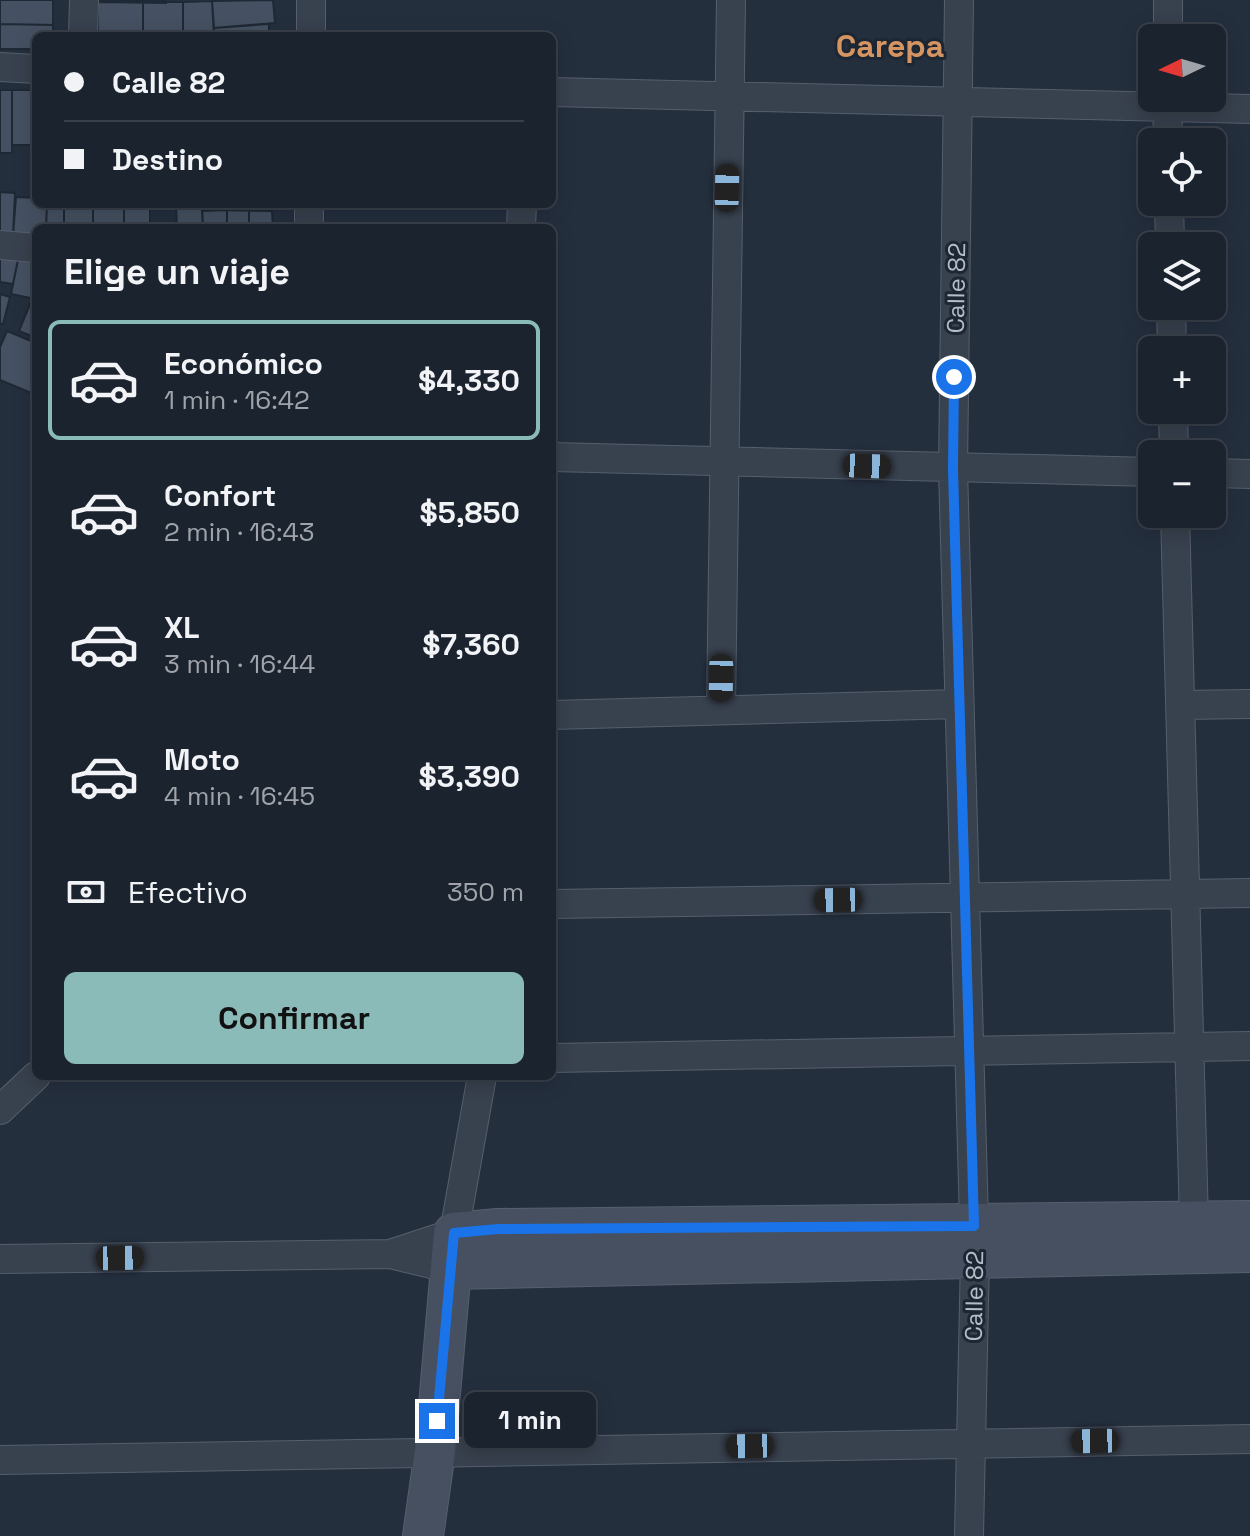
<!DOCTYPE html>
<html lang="es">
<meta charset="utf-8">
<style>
body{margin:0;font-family:"Space Grotesk",sans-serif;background:#242b36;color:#f1f3f6;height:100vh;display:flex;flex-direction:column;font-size:30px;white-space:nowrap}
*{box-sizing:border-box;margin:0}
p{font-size:26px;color:#a0a4aa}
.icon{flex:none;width:44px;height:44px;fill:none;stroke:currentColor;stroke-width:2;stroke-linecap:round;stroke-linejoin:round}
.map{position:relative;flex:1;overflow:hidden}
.drawer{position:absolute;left:32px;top:224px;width:524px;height:856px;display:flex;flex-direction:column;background:#1b232e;border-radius:12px;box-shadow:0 4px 20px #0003,0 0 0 2px #39404a}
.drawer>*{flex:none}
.hud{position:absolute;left:32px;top:32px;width:524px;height:176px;border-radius:12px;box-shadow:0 4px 20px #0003,0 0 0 2px #39404a;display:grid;align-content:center;height:176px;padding:0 32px;background:#1b232e}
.needle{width:52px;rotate:265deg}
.controls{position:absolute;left:1138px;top:24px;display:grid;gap:16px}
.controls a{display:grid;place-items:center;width:88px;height:88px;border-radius:12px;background:#1b232e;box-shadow:0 4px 20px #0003,0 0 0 2px #39404a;font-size:40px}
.end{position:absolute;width:36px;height:36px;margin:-18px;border:10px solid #1a73e8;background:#fff;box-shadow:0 0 0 4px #fff}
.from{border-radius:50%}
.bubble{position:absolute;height:56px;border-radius:12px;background:#1b232e;box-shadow:0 4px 20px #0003,0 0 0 2px #39404a;font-size:26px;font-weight:800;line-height:56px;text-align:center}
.car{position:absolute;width:24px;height:48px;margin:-24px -12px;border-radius:10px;box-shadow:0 0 6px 2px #0007;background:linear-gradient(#222 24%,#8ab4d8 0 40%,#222 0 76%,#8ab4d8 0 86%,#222 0)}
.hud b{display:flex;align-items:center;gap:28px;height:76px;font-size:30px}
.hud b+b{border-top:2px solid #39404a}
.hud i{width:20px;height:20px;background:#f1f3f6}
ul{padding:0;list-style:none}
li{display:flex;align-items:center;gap:24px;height:120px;margin:0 16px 12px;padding:0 16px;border:4px solid transparent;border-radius:12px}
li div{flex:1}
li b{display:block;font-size:30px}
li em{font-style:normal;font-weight:800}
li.active{border-color:#8bbbb9}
li>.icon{width:72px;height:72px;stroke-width:1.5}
h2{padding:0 32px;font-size:36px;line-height:96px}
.pay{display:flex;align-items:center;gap:20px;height:88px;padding:0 32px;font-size:30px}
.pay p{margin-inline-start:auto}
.cta{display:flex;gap:16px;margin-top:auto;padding:16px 32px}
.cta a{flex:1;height:92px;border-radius:12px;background:#8bbbb9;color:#111;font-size:32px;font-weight:800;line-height:92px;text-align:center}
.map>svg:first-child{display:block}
.building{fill:#455162;stroke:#1f2835;stroke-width:2}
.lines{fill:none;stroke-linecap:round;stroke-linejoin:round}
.street-casing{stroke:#565f6c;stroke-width:30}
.secondary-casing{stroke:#565f6c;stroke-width:42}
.street{stroke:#38414e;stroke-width:28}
.secondary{stroke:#465061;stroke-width:40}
.route{stroke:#1a73e8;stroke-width:10}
.labels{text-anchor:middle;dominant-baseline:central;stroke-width:6;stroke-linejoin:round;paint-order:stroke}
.street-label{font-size:24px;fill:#b4bcc9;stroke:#1d2633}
.district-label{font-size:32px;font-weight:bold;fill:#d59563;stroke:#1d2633}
</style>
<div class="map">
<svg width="1250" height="1536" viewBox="0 0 1250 1536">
<rect width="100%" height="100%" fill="#242f3e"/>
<path class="building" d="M0 0H53V25L0 24Z
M98 0H166V3L98 2Z
M273 0 275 23 214 28 212 1Z
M212 1 214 36H183V2Z
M98 2H143V32L98 31Z
M143 2H183V36H143Z
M0 24 53 25V36H36V49H0Z
M269 24V36H214V28Z
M0 90H12V153H0Z
M12 90H36V145H12Z
M0 192 15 193 13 235 0 234Z
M16 197 36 198V204H47L46 228H36V236L13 235Z
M47 204H64V228H46Z
M64 204H93V228H64Z
M93 204H124V228H93Z
M124 204H150V228H124Z
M176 204H202L203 228H177Z
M216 204H272V211L216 210Z
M227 210H249V228H227Z
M227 210V228H203L202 211Z
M249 210 272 211 273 228H249Z
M0 253 19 255 13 284 0 282Z
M19 255 36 258 35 299 11 294Z
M0 294 10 297 3 324H0Z
M32 299 36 300V338L19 331Z
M7 331 36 343V395L0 380V347Z"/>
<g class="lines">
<g class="street-casing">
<path id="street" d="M959 0 953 469 975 1256 969 1536
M83 36 84 0
M311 36V0
M1168 38V0
M0 67 36 69
M552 92 1250 109
M1167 98 1168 142
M1169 202 1170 246
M309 228V204
M521 228 522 204
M0 245 36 248
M1171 306 1172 350
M1173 410 1174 454
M552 457 1152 472
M1212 473 1250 474
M1175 514 1194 1222
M1181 705 1250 704
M721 709 731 0
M552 715 959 704
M552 904 1250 893
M552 1058 1250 1046
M0 1110 36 1076
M390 1254 454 1233 482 1076
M0 1259 390 1254 452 1269
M0 1460 1250 1439"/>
</g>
<g class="secondary-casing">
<path id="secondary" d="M452 1269 1250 1252
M423 1536 435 1451 454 1233 498 1229 1250 1221"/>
</g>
<use href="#street" class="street"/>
<use href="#secondary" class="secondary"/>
</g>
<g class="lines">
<path class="route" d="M437 1421 454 1233 498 1229 974 1226 953 469 954 377"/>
</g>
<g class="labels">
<g class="street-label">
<text transform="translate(956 288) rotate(-89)">Calle 82</text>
<text transform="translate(974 1296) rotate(-89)">Calle 82</text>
</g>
<g class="district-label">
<text x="890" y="46">Carepa</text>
</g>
</g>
</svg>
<div class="controls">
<a><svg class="needle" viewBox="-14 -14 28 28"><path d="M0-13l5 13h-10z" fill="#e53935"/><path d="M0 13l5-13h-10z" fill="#a0a4aa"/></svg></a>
<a><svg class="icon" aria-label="locate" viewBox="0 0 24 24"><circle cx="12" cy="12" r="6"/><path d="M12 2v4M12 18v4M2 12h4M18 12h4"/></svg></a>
<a><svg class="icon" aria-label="layers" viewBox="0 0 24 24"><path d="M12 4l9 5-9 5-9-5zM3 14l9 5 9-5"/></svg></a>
<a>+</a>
<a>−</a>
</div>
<i class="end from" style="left:954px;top:377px"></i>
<i class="end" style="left:437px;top:1421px"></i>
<div class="bubble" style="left:464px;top:1392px;width:132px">1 min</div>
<i class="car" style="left:727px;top:188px;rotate:1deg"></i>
<i class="car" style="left:867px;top:466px;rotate:92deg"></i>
<i class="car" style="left:721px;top:678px;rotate:181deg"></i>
<i class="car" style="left:838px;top:900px;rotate:269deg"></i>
<i class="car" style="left:120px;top:1258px;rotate:89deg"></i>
<i class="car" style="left:1095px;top:1441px;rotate:269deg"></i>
<i class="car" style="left:750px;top:1446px;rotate:269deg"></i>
<div class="hud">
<b><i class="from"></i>Calle 82</b>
<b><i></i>Destino</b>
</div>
<section class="drawer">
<h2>Elige un viaje</h2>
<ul>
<li class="active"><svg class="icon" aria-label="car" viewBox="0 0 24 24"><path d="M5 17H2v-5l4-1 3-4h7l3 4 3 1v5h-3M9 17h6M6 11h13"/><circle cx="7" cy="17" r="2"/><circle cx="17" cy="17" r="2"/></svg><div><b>Económico</b><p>1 min · 16:42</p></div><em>$4,330</em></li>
<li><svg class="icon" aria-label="car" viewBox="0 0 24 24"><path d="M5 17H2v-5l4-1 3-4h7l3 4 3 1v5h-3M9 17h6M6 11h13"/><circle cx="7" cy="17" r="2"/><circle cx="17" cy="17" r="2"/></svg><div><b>Confort</b><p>2 min · 16:43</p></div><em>$5,850</em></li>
<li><svg class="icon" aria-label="car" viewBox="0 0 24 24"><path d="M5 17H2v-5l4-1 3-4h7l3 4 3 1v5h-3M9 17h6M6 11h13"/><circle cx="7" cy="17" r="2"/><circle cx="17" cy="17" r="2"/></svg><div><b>XL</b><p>3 min · 16:44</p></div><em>$7,360</em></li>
<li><svg class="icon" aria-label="car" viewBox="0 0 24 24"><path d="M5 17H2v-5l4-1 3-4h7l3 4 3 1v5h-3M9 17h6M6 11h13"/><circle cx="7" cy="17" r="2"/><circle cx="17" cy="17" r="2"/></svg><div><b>Moto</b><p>4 min · 16:45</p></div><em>$3,390</em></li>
</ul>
<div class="pay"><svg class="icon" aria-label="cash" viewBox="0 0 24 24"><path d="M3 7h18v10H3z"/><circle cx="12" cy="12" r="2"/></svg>Efectivo<p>350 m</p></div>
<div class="cta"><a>Confirmar</a></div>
</section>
</div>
